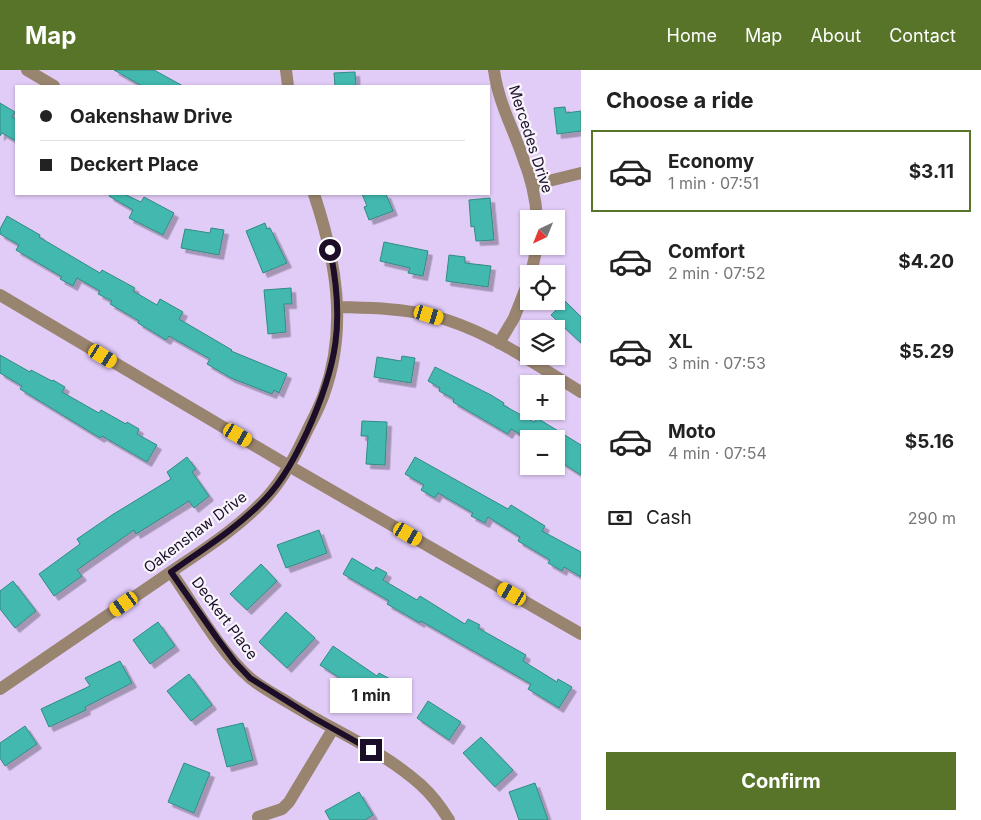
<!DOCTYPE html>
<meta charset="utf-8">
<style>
body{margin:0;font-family:Inter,sans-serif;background:#f6f6f6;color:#222;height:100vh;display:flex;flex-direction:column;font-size:19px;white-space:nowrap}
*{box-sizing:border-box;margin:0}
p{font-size:16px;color:#767676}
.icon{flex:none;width:28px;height:28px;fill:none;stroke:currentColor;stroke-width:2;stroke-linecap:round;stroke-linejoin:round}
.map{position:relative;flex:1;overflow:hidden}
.side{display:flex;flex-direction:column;background:#fff;width:400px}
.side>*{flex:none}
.hud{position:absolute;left:15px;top:15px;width:475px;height:110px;border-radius:0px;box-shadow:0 1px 4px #0004;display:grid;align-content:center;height:110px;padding:0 25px;background:#fff}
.needle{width:32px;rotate:223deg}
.fabs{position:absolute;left:520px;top:140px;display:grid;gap:10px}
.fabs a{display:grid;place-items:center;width:45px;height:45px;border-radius:0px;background:#fff;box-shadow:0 1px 4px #0004;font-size:25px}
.end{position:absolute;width:22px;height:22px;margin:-11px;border:6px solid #1c0e28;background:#fff;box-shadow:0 0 0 2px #fff}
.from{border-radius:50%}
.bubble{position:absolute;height:35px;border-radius:0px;background:#fff;box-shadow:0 1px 4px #0004;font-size:16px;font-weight:700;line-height:35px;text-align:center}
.car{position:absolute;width:15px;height:30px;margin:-15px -8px;border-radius:6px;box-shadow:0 0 4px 1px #0007;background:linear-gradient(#f5c518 24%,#345 0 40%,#f5c518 0 76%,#345 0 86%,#f5c518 0)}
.hud b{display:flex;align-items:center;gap:18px;height:48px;font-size:19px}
.hud b+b{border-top:1px solid #e0e0e0}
.hud i{width:12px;height:12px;background:#222}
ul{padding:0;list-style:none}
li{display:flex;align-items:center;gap:15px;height:82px;margin:0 10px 8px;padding:0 15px;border:2px solid transparent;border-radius:0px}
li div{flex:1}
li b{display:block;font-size:19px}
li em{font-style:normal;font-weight:700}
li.current{border-color:#577428}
li>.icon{width:45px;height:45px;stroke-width:1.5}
h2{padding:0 25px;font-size:22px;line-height:60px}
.pay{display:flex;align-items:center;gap:12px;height:55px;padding:0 25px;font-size:19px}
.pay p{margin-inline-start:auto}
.cta{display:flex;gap:10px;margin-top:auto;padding:10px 25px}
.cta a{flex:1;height:58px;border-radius:0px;background:#577428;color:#fff;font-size:20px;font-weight:700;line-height:58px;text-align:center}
header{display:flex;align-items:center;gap:30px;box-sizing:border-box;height:70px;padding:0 25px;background:#577428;color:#fff}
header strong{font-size:24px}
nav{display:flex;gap:28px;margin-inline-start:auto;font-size:18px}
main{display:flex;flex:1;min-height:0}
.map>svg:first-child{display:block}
.building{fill:#42b8ae;stroke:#328b83;filter:url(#shadow)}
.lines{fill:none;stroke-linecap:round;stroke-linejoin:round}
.minor{stroke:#99846f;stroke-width:12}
.route{stroke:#1c0e28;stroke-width:6}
.labels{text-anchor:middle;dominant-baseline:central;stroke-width:4.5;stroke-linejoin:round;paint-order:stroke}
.street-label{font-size:15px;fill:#1c0e28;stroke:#f8f5fc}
</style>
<header>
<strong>Map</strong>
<nav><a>Home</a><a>Map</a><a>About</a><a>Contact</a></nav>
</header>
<main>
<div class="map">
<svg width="581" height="750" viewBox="0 0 581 750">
<defs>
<filter id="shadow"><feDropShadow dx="4.5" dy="4.5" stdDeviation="0" flood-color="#0004"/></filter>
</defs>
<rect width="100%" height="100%" fill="#e1cbf7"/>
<path class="building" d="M114 0H154L183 16H142Z
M355 2 356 16H335L334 3Z
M0 33 15 42 12 47 16 49V71L2 63 0 66Z
M565 37 566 43 581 41V61L557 64 554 38Z
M110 124H124L141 132 144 127 174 143 163 165 129 148 133 140 109 126Z
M362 124H386L393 141 369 150 364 137 367 136Z
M490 128 494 170 476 171 474 156 471 157 469 130Z
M7 146 40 165 39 167 100 203 102 200 135 218 133 221 157 235 160 229 183 242 179 249 232 280 231 281 287 304 279 323 274 320 272 324 231 308 207 294 210 289 169 266 166 270 138 253 139 251 110 234 112 231 98 224 100 221 77 208 73 216 60 209 62 207 16 180 19 175 0 164V159Z
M265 153 267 159 270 158 287 193 263 203 246 161Z
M211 158 224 160 219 185 181 178 185 159 210 163Z
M384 172 428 181 423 206 408 203 410 198 380 191Z
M449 185 465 187V193L491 196 488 217 446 211Z
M291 218 292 234H284L286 262 268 264 264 220Z
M565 231 581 247V273L551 245Z
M0 285 30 302 31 300 52 311 53 310 65 317 62 322 99 343 101 340 126 354 127 352 139 359 137 364 157 375 147 392 102 366 100 368 20 319 22 316 0 303Z
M402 286 415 288 411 313 374 307 377 287 401 291Z
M435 297 491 325 504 333 503 335 534 352 537 348 581 375V405L556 389V369H528L511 359 508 364 453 332 454 329 439 321 440 318 428 311Z
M362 351 387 352 385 395 366 394 368 366H361Z
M187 387 196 399 192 402 209 426 194 438 189 431 136 464 134 460 77 500 82 506 54 526 39 504 80 474 77 469 112 445 171 409 167 402Z
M415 387 508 439 511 435 545 456 542 461 581 482V507L564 497 562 501 548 493 550 490 518 471 520 467 488 447 485 453 471 446 473 443 438 423 435 428 421 420 424 415 405 404Z
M319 460 327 483 286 498 277 475Z
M352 488 374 501 376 497 387 503 383 510 417 530 420 526 465 554 468 549 480 555 478 558 526 585 523 591 557 612 558 609 572 617 559 638 528 619 531 614 421 551 420 553 387 534 389 531 343 504Z
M261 494 277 511 247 540 230 524Z
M13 511 36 541 15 558 0 539V521Z
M286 542 315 568 287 598 259 572Z
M158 552 175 576 150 594 133 570Z
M333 576 377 606 379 603 407 618 397 636 354 613 352 616 320 595Z
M120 591 132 613 85 637 86 640 49 657 41 639 90 616 85 608Z
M189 604 212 635 191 651 167 621Z
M428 631 461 652 449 670 417 648Z
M243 653 253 690 227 697 217 659Z
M25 656 37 674 5 696 0 688V673Z
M481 667 513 700 495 717 463 683Z
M184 693 210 703 194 743 168 732Z
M535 713 548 750H519L509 722Z
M359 722 373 745 365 750H330L325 741Z"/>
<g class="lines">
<path class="minor" d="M27 0 54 16
M286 0 288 16
M494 0C498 31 512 56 522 85 530 105 536 127 537 149
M532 115 581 103
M531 204 537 176
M0 225 289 396 581 564
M338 237C368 238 399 238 429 245 485 258 533 293 581 322
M499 273 514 248 529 210
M171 502C194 535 220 582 250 608 262 618 276 625 289 633 332 660 382 680 421 715 432 725 441 737 449 750
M0 619C54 582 108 545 162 508 198 483 238 459 267 427 285 407 297 382 308 359 314 347 320 336 324 324 348 257 336 190 314 124
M258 747 282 739 289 732 333 659"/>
</g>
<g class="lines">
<path class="route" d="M330 180C345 252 337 296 307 362 296 385 283 411 264 430 237 458 203 479 171 502L217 568 235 592 250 608 314 648 371 680"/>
</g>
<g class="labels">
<g class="street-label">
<text transform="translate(531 69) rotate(72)">Mercedes Drive</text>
<text transform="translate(195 462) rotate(-37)">Oakenshaw Drive</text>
<text transform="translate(225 548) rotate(53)">Deckert Place</text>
</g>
</g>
</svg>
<div class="fabs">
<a><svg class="needle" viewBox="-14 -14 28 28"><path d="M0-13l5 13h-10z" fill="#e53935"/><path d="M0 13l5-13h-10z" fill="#767676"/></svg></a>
<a><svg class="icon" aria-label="locate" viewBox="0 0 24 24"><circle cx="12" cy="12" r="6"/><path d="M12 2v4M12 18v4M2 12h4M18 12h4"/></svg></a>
<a><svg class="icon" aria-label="layers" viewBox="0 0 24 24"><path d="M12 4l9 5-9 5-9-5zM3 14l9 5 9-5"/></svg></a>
<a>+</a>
<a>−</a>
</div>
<i class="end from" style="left:330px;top:180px"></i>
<i class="end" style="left:371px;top:680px"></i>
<div class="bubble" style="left:330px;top:608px;width:82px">1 min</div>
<i class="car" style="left:429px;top:245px;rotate:107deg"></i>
<i class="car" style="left:103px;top:286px;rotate:121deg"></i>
<i class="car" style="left:238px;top:365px;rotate:120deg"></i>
<i class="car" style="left:408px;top:464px;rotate:120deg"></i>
<i class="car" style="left:512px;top:524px;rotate:300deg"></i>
<i class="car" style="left:124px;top:534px;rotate:235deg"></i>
<div class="hud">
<b><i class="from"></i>Oakenshaw Drive</b>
<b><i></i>Deckert Place</b>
</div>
</div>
<section class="side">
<h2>Choose a ride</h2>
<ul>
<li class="current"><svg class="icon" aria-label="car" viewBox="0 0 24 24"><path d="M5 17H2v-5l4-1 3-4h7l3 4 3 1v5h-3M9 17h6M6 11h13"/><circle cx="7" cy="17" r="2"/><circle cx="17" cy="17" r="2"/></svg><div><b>Economy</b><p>1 min · 07:51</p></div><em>$3.11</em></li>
<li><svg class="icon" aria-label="car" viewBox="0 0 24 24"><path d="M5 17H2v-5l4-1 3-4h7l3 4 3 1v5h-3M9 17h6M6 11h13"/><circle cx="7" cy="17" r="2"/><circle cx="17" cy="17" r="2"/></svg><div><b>Comfort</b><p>2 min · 07:52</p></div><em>$4.20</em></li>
<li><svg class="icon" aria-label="car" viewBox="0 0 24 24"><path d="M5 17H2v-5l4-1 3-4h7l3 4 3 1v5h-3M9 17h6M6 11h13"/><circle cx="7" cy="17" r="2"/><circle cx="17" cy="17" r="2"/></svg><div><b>XL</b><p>3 min · 07:53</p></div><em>$5.29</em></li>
<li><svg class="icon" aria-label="car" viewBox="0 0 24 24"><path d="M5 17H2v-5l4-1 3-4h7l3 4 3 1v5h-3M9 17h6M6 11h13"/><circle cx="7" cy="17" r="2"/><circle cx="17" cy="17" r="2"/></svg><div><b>Moto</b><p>4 min · 07:54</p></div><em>$5.16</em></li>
</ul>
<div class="pay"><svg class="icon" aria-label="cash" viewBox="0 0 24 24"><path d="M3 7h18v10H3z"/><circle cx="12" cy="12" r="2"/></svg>Cash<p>290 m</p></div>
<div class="cta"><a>Confirm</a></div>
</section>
</main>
